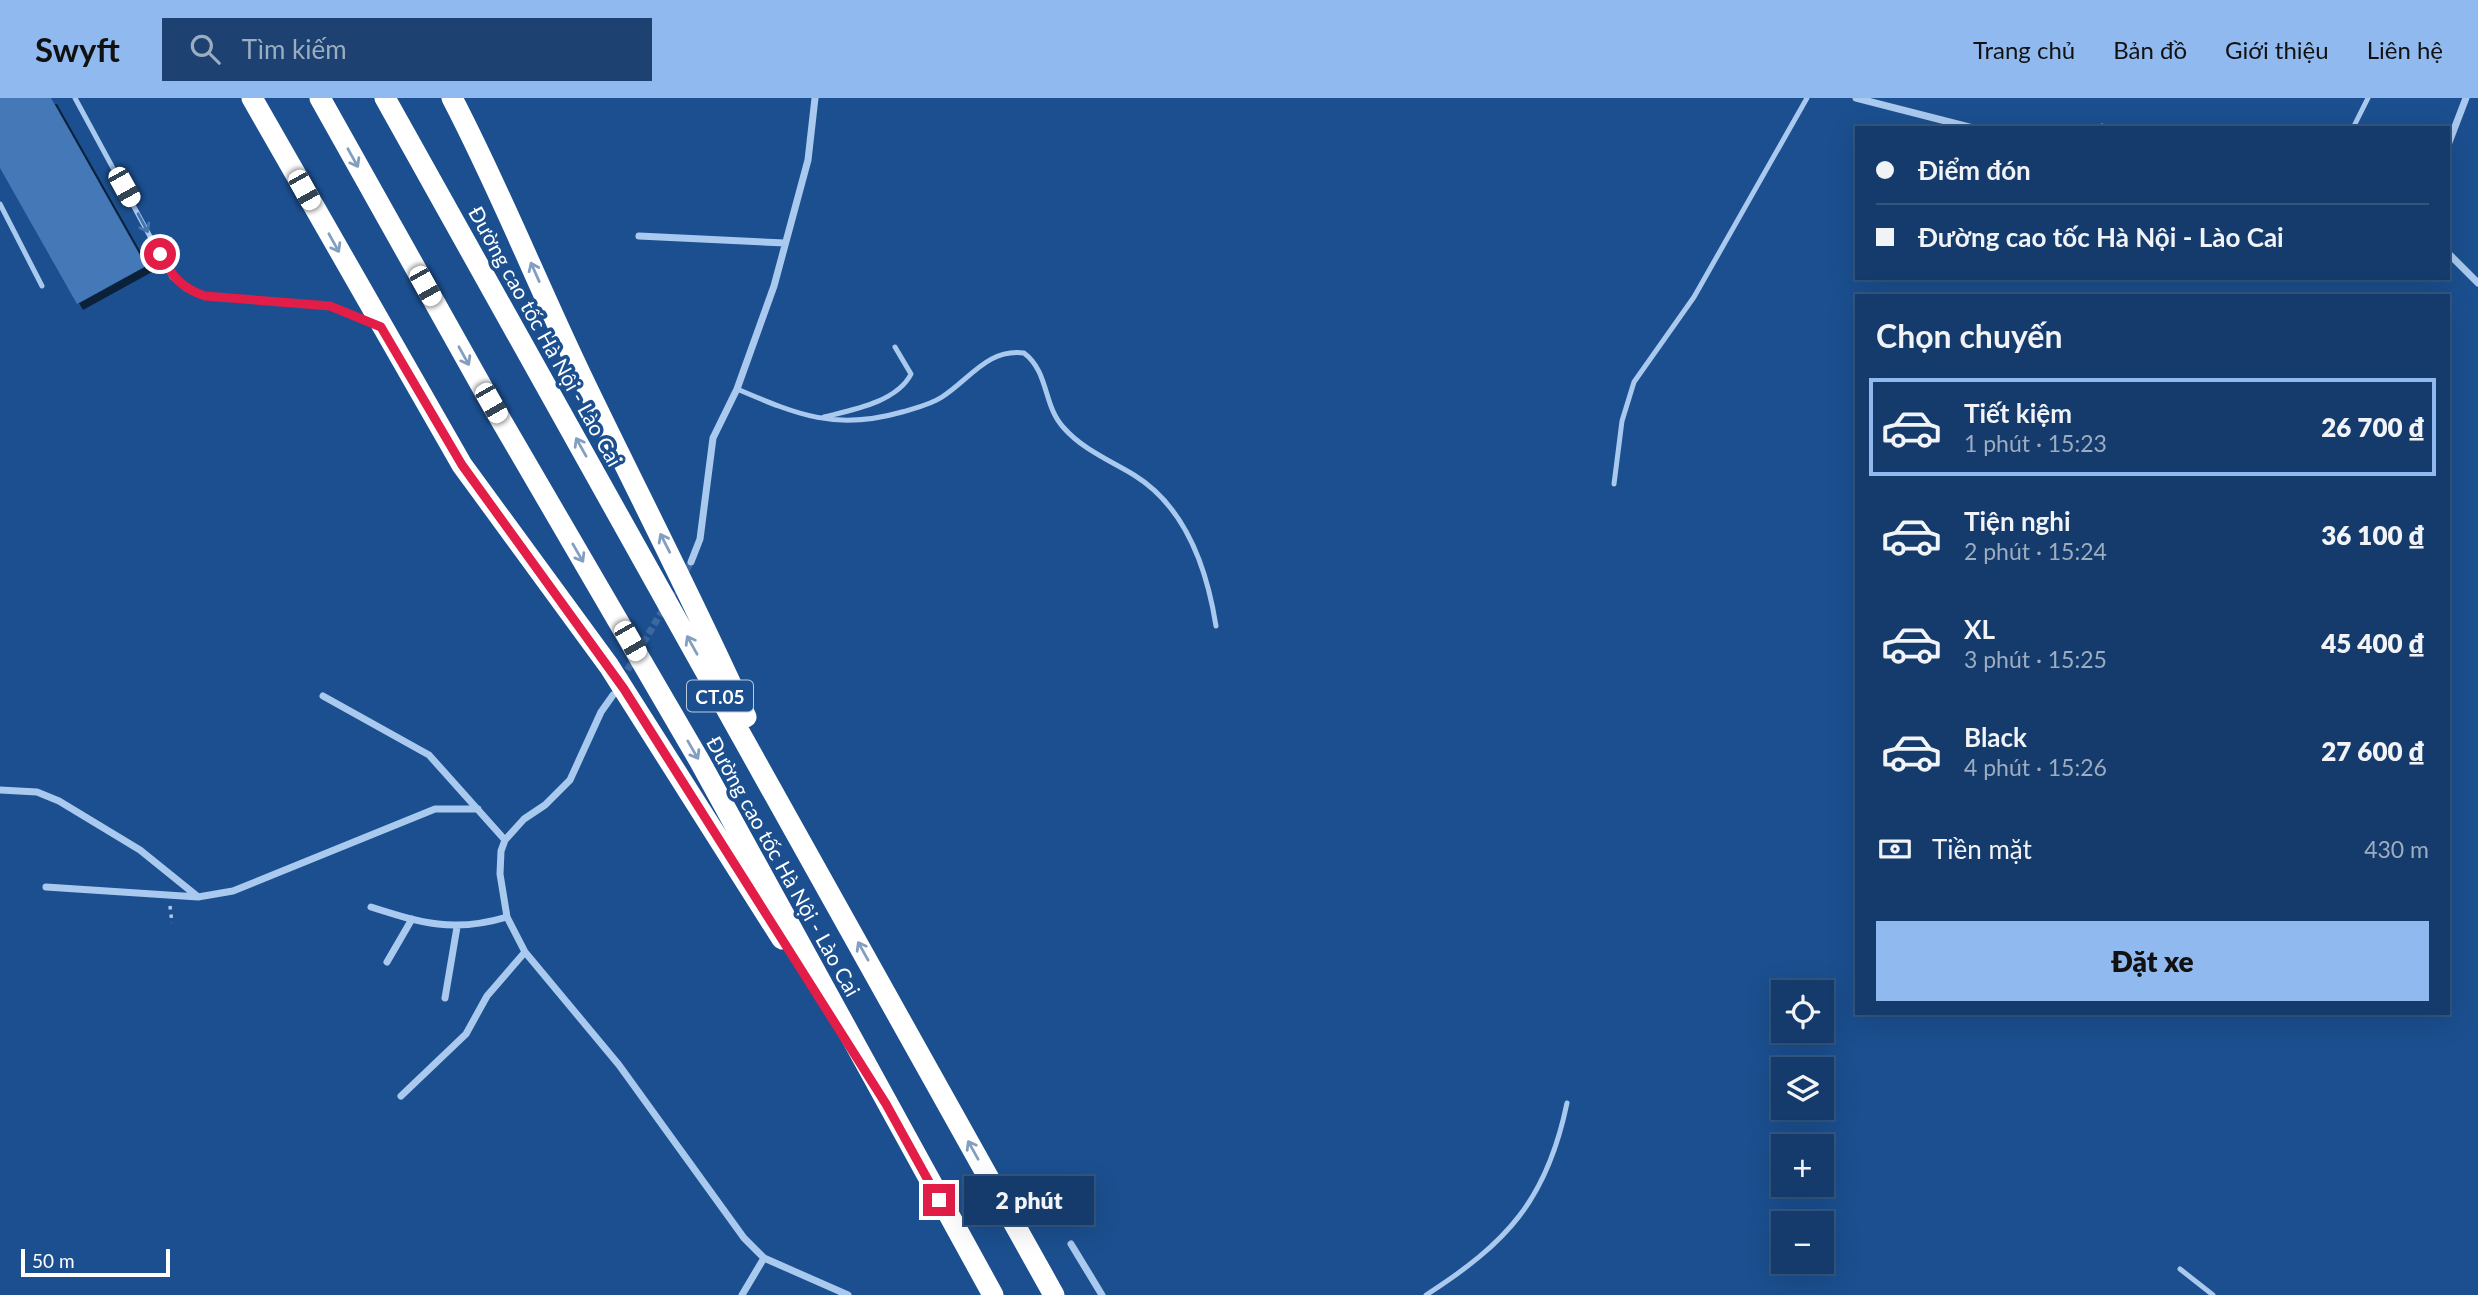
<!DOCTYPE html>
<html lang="vi">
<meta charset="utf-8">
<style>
body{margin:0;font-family:Lato,sans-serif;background:#1d4271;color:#f1f3f6;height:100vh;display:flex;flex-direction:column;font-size:26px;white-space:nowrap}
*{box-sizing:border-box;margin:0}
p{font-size:23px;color:#9dadc1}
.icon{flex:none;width:38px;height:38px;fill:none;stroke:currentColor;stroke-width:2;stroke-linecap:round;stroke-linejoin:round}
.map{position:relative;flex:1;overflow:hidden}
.drawer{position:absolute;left:1855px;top:196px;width:595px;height:721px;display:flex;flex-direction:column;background:#143b6b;border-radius:0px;box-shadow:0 7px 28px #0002,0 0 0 2px #33557e}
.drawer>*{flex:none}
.top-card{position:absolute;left:1855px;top:28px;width:595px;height:154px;border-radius:0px;box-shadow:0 7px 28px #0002,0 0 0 2px #33557e;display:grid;align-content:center;height:154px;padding:0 21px;background:#143b6b}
.tools{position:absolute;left:1771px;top:882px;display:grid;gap:14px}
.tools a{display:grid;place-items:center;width:63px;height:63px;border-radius:0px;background:#143b6b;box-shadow:0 7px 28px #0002,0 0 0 2px #33557e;font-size:35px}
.scale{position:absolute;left:21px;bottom:18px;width:149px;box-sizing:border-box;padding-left:7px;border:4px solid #fff;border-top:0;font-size:19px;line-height:24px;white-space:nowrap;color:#fff;-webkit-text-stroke:5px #1b4f8f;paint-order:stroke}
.end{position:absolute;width:32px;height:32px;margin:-16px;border:9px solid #e11d48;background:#fff;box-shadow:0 0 0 4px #fff}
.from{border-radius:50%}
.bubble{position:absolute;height:49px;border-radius:0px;background:#143b6b;box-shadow:0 7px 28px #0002,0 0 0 2px #33557e;font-size:23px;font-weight:800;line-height:49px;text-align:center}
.car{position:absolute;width:21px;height:42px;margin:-21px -10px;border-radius:9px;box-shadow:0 0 5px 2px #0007;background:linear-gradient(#fff 24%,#345 0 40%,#fff 0 76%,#345 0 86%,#fff 0)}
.top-card b{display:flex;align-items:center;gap:24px;height:66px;font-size:26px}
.top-card b+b{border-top:2px solid #33557e}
.top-card i{width:18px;height:18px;background:#f1f3f6}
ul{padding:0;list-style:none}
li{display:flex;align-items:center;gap:21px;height:98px;margin:0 14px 10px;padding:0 7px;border:4px solid transparent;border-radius:0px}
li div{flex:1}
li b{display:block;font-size:26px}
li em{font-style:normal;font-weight:800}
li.on{border-color:#90b9f0}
li>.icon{width:63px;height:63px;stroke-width:1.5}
h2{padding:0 21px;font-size:32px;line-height:84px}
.pay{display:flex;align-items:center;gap:18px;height:77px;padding:0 21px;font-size:26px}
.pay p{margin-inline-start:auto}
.primary-button{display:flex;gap:14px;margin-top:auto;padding:14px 21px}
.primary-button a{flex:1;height:80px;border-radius:0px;background:#90b9f0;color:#111;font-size:28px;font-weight:800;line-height:80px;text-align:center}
header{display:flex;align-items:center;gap:42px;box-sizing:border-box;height:98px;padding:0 35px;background:#90b9f0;color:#111}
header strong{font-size:33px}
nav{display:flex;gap:38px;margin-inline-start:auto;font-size:24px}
.search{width:490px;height:63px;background:#1d4271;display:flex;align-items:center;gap:18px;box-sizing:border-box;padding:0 24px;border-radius:0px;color:#9dadc1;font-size:26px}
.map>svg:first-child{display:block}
.building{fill:#4478b7;filter:url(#shadow)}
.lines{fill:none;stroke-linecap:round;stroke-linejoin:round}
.street-tunnel{stroke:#3d69a0;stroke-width:7;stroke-dasharray:7 3.5;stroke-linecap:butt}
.path{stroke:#a9c9ee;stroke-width:3.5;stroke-dasharray:3.5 5;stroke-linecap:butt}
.lane{stroke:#a9c9ee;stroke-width:5}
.street{stroke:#a9c9ee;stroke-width:7}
.highway{stroke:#fff;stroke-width:21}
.oneway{stroke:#829ec1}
.oneway2{stroke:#4674ac}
.route{stroke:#e11d48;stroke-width:9}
.labels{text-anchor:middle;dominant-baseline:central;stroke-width:7;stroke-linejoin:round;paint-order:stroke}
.shield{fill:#1b4f8f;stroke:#bbcadd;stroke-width:2}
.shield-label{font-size:19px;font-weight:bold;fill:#fff}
.street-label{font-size:21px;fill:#fff;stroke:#1b4f8f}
</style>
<header>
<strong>Swyft</strong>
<div class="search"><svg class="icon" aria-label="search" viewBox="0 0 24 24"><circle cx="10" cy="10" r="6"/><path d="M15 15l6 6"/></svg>Tìm kiếm</div>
<nav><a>Trang chủ</a><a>Bản đồ</a><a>Giới thiệu</a><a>Liên hệ</a></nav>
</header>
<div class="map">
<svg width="2478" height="1197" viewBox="0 0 2478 1197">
<defs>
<filter id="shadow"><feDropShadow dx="6" dy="6" stdDeviation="0" flood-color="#0009"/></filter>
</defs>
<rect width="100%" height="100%" fill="#1b4f8f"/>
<path class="building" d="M0 0H51L146 168 77 206 0 70Z"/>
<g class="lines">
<path class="street-tunnel" d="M622 581 691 464"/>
<path class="path" d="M170 808 172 825"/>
<path class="lane" d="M75 0 172 179 186 191 205 198 330 208 372 225
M2097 30 2102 28
M2353 30 2368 0
M0 106 42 188
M737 291C798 317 836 333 902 314 915 310 930 307 942 299 969 282 988 250 1024 255 1049 274 1043 307 1063 329 1082 351 1109 362 1134 377 1186 409 1207 471 1216 528
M824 319C852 312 897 304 911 276L895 249
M1614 386 1622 323 1634 284 1694 199 1807 0
M2180 1171 2213 1197
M1426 1197C1507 1145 1547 1102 1567 1005"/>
<path class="street" d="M1856 0 1973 30
M2448 47 2466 0
M639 138 785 145
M2448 155 2478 185
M691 464 700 441 713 340 737 291 774 188 808 62 815 0
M613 597 601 614 570 682 545 707 524 721 505 742 501 753 500 776 507 819 525 854 619 967 744 1140 764 1160 848 1197
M323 598 429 657 505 742
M0 692 37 694 59 703 140 752 197 798
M46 789 198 799 233 793 435 711H478
M371 809C421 825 454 835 507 819
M387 864 412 821
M445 900 457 829
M401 998 466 936 487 898 525 854
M1071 1146 1102 1197
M742 1197 764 1160"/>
<path class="highway" d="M252 0 462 367 609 568 782 841
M320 0 491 305 699 662 993 1197
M385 0 1054 1197
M452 0C499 90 536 183 580 275 635 390 694 503 746 619"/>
</g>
<defs><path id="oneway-shaft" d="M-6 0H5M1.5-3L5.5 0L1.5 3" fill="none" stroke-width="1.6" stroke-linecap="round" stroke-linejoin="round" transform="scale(1.75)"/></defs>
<g class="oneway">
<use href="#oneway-shaft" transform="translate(353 60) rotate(61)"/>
<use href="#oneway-shaft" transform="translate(334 145) rotate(61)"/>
<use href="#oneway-shaft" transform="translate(535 174) rotate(-114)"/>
<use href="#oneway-shaft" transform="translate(464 258) rotate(61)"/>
<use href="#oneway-shaft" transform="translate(581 349) rotate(-119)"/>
<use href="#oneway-shaft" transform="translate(665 445) rotate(-117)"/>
<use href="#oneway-shaft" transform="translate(578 455) rotate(60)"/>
<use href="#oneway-shaft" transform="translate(692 547) rotate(-119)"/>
<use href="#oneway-shaft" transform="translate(693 652) rotate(60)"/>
<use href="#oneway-shaft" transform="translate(863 853) rotate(-119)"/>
<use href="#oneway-shaft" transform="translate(973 1052) rotate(-119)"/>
</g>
<use class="oneway2" href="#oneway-shaft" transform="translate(143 125) rotate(62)"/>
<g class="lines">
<path class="route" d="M160 156C172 178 181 190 205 198L330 208 381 229 462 367 624 591 886 1006 939 1102"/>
</g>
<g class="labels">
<rect class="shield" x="687" y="582.5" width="66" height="31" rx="5"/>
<g class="shield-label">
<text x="720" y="598">CT.05</text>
</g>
<g class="street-label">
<text transform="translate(546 238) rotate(61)">Đường cao tốc Hà Nội - Lào Cai</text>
<text transform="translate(784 768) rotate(61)">Đường cao tốc Hà Nội - Lào Cai</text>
</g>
</g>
</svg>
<div class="tools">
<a><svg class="icon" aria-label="locate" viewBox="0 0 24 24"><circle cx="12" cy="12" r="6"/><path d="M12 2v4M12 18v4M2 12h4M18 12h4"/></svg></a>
<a><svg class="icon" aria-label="layers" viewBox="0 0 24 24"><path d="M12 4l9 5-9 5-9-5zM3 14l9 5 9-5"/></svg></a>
<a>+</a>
<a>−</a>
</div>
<div class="scale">50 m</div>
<i class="end from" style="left:160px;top:156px"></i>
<i class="end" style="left:939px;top:1102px"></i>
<div class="bubble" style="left:964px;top:1078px;width:130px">2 phút</div>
<i class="car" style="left:124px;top:89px;rotate:151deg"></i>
<i class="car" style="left:304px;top:92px;rotate:151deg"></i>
<i class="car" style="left:425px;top:188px;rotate:151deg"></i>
<i class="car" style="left:491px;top:305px;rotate:150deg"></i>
<i class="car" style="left:630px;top:543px;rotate:150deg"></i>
<div class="top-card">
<b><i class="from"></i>Điểm đón</b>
<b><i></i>Đường cao tốc Hà Nội - Lào Cai</b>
</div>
<section class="drawer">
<h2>Chọn chuyến</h2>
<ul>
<li class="on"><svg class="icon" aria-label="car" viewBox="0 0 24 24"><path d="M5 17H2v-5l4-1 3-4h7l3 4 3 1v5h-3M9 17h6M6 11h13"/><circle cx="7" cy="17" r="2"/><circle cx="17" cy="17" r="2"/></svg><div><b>Tiết kiệm</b><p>1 phút · 15:23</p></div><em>26 700 ₫</em></li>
<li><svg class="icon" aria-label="car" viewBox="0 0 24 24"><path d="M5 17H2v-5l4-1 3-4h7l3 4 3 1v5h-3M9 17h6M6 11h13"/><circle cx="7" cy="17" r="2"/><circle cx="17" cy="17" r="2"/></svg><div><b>Tiện nghi</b><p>2 phút · 15:24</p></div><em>36 100 ₫</em></li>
<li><svg class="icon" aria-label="car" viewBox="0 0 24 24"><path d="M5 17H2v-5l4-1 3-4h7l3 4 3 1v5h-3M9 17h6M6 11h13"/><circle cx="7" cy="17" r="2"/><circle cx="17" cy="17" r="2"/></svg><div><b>XL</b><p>3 phút · 15:25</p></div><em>45 400 ₫</em></li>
<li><svg class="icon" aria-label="car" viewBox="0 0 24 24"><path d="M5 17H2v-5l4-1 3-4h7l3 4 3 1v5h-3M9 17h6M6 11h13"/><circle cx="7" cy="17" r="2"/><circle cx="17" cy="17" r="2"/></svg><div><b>Black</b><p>4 phút · 15:26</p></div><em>27 600 ₫</em></li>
</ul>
<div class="pay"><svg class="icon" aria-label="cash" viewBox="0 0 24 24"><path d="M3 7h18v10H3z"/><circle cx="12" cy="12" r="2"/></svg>Tiền mặt<p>430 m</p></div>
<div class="primary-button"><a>Đặt xe</a></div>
</section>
</div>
